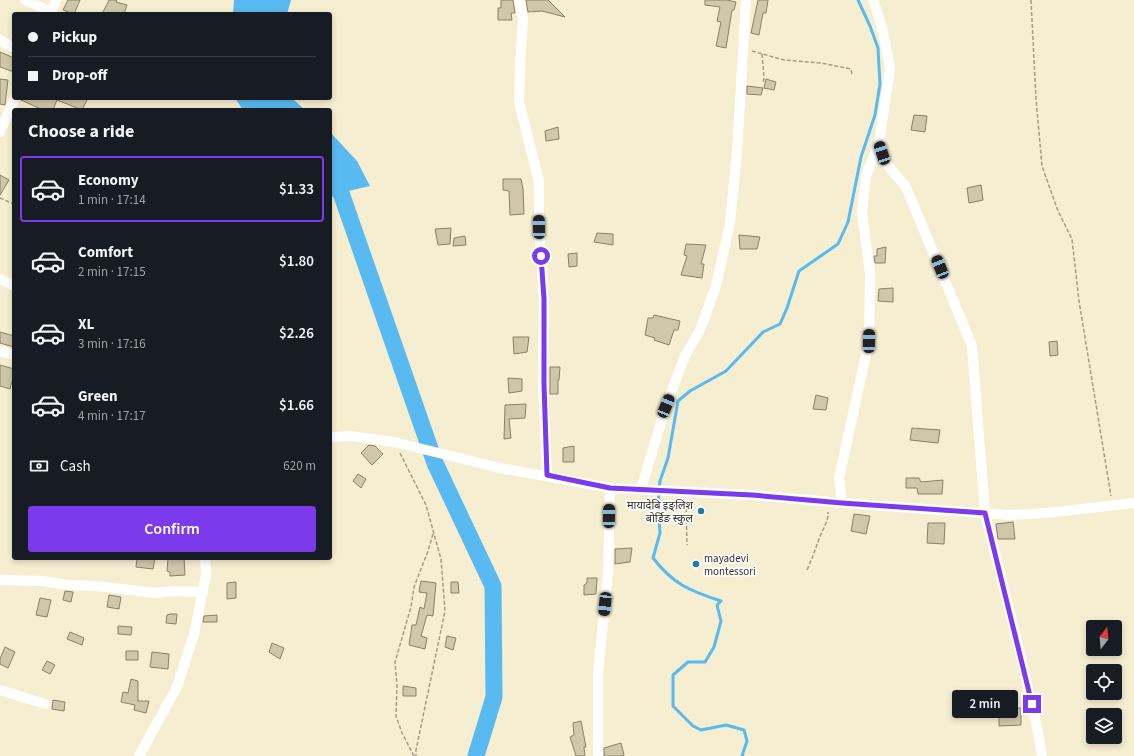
<!DOCTYPE html>
<meta charset="utf-8">
<style>
body{margin:0;font-family:"Source Sans 3","Noto Sans Devanagari",sans-serif;background:#242831;color:#f1f3f6;height:100vh;display:flex;flex-direction:column;font-size:15px;white-space:nowrap}
*{box-sizing:border-box;margin:0}
p{font-size:13px;color:#9ea1a6}
.icon{flex:none;width:22px;height:22px;fill:none;stroke:currentColor;stroke-width:2;stroke-linecap:round;stroke-linejoin:round}
.map{position:relative;flex:1;overflow:hidden}
.side{position:absolute;left:12px;top:108px;width:320px;height:452px;display:flex;flex-direction:column;background:#171b24;border-radius:4px;box-shadow:0 2px 6px #0003}
.side>*{flex:none}
.guide{position:absolute;left:12px;top:12px;width:320px;height:88px;border-radius:4px;box-shadow:0 2px 6px #0003;display:grid;align-content:center;height:88px;padding:0 16px;background:#171b24}
.needle{width:26px;rotate:16deg}
.buttons{position:absolute;left:1086px;top:620px;display:grid;gap:8px}
.buttons a{display:grid;place-items:center;width:36px;height:36px;border-radius:4px;background:#171b24;box-shadow:0 2px 6px #0003;font-size:20px}
.end{position:absolute;width:18px;height:18px;margin:-9px;border:5px solid #7c3aed;background:#fff;box-shadow:0 0 0 2px #fff}
.from{border-radius:50%}
.bubble{position:absolute;height:28px;border-radius:4px;background:#171b24;box-shadow:0 2px 6px #0003;font-size:13px;font-weight:600;line-height:28px;text-align:center}
.car{position:absolute;width:12px;height:24px;margin:-12px -6px;border-radius:5px;box-shadow:0 0 3px 1px #0007;background:linear-gradient(#222 24%,#8ab4d8 0 40%,#222 0 76%,#8ab4d8 0 86%,#222 0)}
.guide b{display:flex;align-items:center;gap:14px;height:38px;font-size:15px}
.guide b+b{border-top:1px solid #363941}
.guide i{width:10px;height:10px;background:#f1f3f6}
ul{padding:0;list-style:none}
li{display:flex;align-items:center;gap:12px;height:66px;margin:0 8px 6px;padding:0 8px;border:2px solid transparent;border-radius:4px}
li div{flex:1}
li b{display:block;font-size:15px}
li em{font-style:normal;font-weight:600}
li.active{border-color:#7c3aed}
li>.icon{width:36px;height:36px;stroke-width:1.5}
h2{padding:0 16px;font-size:18px;line-height:48px}
.pay{display:flex;align-items:center;gap:10px;height:44px;padding:0 16px;font-size:15px}
.pay p{margin-inline-start:auto}
.primary-button{display:flex;gap:8px;margin-top:auto;padding:8px 16px}
.primary-button a{flex:1;height:46px;border-radius:4px;background:#7c3aed;color:#fff;font-size:16px;font-weight:600;line-height:46px;text-align:center}
.map>svg:first-child{display:block}
.water{fill:#58baf0}
.lines{fill:none;stroke-linecap:round;stroke-linejoin:round}
.stream{stroke:#58baf0;stroke-width:3}
.river{stroke:#58baf0;stroke-width:17}
.building{fill:#cfc7aa;stroke:#898166}
.path{stroke:#a39d87;stroke-width:1.5;stroke-dasharray:4 2;stroke-linecap:butt}
.minor{stroke:#fff;stroke-width:10}
.route{stroke:#7c3aed;stroke-width:5}
.poi-dot{fill:#1f7ca9;stroke:#fff;stroke-width:1.5}
.labels{text-anchor:middle;dominant-baseline:central;stroke-width:3.5;stroke-linejoin:round;paint-order:stroke}
.poi-label{font-size:11px;fill:#333025;stroke:#fff;text-anchor:end}
</style>
<div class="map">
<svg width="1134" height="756" viewBox="0 0 1134 756">
<rect width="100%" height="100%" fill="#f6eed0"/>
<path class="water" d="M234 0H291L287 14H233Z
M235 98H292L305 110H243Z
M330 132 357 161 370 186 330 195Z"/>
<g class="lines">
<path class="stream" d="M742 756 747 741 744 730 726 725 701 730 693 726 673 706V675L688 662H705L714 647 721 621 717 605 721 601C690 591 673 584 653 558L660 533 658 503 660 481 668 458 678 401 690 391 726 371 763 332 780 324 787 308 799 271 838 244 848 222 861 157 875 115 880 84 878 48 870 26 858 0"/>
<path class="river" d="M330 183 341 193 435 463 493 586 494 697 476 756"/>
</g>
<path class="building" d="M68 0H80L74 14 63 10Z
M109 0H117L116 2 127 5 124 14H102Z
M501 0H513L515 13H511L512 20H498V8H501Z
M526 0H548L565 17 542 11 528 12Z
M705 0H727L736 2 734 10H732L726 48 716 46 721 22 717 21 720 7 705 5Z
M758 0H768L766 13H763L759 35 751 33Z
M0 52 14 58V72L0 67Z
M0 79 8 80 5 105 0 104Z
M766 79 776 82 774 90 764 88Z
M747 86 763 88 761 95 747 94Z
M21 98H88L82 110 57 100 53 110H43L21 100Z
M914 115 927 116 925 132 911 130Z
M558 127 559 139 546 141 545 131Z
M0 175 9 180 0 195Z
M503 179H521L523 189 524 214 510 215 509 191 503 190Z
M981 185 983 200 969 203 967 188Z
M451 228 450 244 438 245 435 229Z
M597 233 613 234V245L594 242Z
M739 235 760 237 757 249H740Z
M465 236 466 245 453 246 454 238Z
M686 244 706 245 701 264H704L702 278 681 275 687 256 684 255Z
M886 247 885 263H875L874 256H877V249Z
M577 253V266L569 267 568 254Z
M893 288V302L878 301 879 289Z
M654 315 680 321 678 330H674L669 345 654 340 655 338 645 335 648 318H653Z
M0 332 14 336V347L0 343Z
M513 337H529L527 352 514 354Z
M1057 341 1058 355 1050 356 1049 342Z
M0 365 14 369V374L10 389 0 386Z
M550 367H560L559 380H558V394H550Z
M508 378 522 379V391L509 393Z
M816 395 828 398 826 410 813 409Z
M526 404 525 418 509 419 511 438 504 439 505 405Z
M912 428 940 430 938 443 910 440Z
M369 445 375 446 383 454 372 465 361 453Z
M574 446V462H563V448Z
M358 474 366 479 361 488 353 481Z
M906 478H919L921 482 943 480 942 494H918L917 488H906Z
M854 514 870 516 866 534 851 531Z
M1013 522 1015 539H998L996 524Z
M928 523H945L944 544 927 543Z
M632 548 630 562 615 564V549Z
M137 558H155L153 569 136 567Z
M168 558H184L185 575 170 576V572L167 571Z
M587 578H597L596 594 584 595V585L587 583Z
M421 581 436 583 433 616 427 615 421 636 427 638 425 649 409 645 412 625H416L420 607 424 609 427 593 419 592Z
M236 582V598L227 599V583Z
M451 582H458L459 593H451Z
M65 591 73 592 71 602 63 600Z
M109 595 121 597 119 609 107 607Z
M40 598 51 600 47 617 36 615Z
M170 614H177L176 624 166 623 167 615Z
M217 615V622H203L204 616Z
M118 626 132 627 131 635 118 634Z
M70 632 84 638 82 645 67 639Z
M447 636 456 638 453 650 445 647Z
M272 643 284 648 280 659 269 652Z
M5 647 15 652 8 668 0 664V659Z
M126 651H138V660H126Z
M152 652 169 654 168 669 150 667Z
M47 661 55 665 50 674 42 670Z
M131 679 138 681V701H149L146 713 134 710 135 705 121 702 123 692 128 693Z
M403 686 416 688V696H403Z
M53 700 65 702 64 711 52 709Z
M1021 708V725L999 726V709Z
M581 721 586 747H584L585 756H576L570 737 574 735 573 723Z
M621 743 624 755 620 756H604V748Z"/>
<g class="lines">
<path class="path" d="M1031 0 1036 99 1042 166 1058 211 1072 239 1079 301 1111 496
M752 51 784 60 821 63 851 69 852 74
M762 54 764 78 763 83
M0 198 14 204
M400 453 426 505 441 559 445 611 416 750V756
M686 502 687 545
M807 570C812 559 815 550 819 539 822 530 829 521 828 512
M414 756 402 733 396 716 397 686 395 662 411 607 414 587 428 551 433 534"/>
<path class="minor" d="M25 0 51 12
M519 0 523 20 520 65 519 102 539 182V227L544 299 543 384 547 475
M51 14 56 0
M0 40 14 48
M0 132 15 98
M879 143 885 162 906 187 972 346 985 513 1022 661 1038 732 1042 756
M0 279 14 286
M0 351 14 355
M330 437 351 436 394 442 500 468 610 488 752 495 842 503 1010 515 1046 513 1134 503
M641 489 666 406 685 356 700 330 716 286 730 223 737 152 746 0
M842 503 839 478 869 341 870 273 862 212 866 176 879 143 890 68 882 27 873 0
M0 580 42 581 69 585 96 586 155 593 172 591 203 592
M0 690 45 704
M139 756 177 687 194 634 206 576 205 558
M598 756V673L608 573 610 488"/>
</g>
<g class="lines">
<path class="route" d="M541 256 544 299V384L547 475 610 488 752 495 842 503 985 513 1032 704"/>
</g>
<g class="poi-dot">
<circle cx="701" cy="511" r="4"/>
<circle cx="696" cy="564" r="4"/>
</g>
<g class="labels">
<g class="poi-label">
<text x="693" y="505">मायादेबि इङ्लिश<tspan x="693" dy="13">बोर्डिङ स्कुल</tspan></text>
<text x="704" y="558" text-anchor="start">mayadevi<tspan x="704" dy="13">montessori</tspan></text>
</g>
</g>
</svg>
<div class="buttons">
<a><svg class="needle" viewBox="-14 -14 28 28"><path d="M0-13l5 13h-10z" fill="#e53935"/><path d="M0 13l5-13h-10z" fill="#9ea1a6"/></svg></a>
<a><svg class="icon" aria-label="locate" viewBox="0 0 24 24"><circle cx="12" cy="12" r="6"/><path d="M12 2v4M12 18v4M2 12h4M18 12h4"/></svg></a>
<a><svg class="icon" aria-label="layers" viewBox="0 0 24 24"><path d="M12 4l9 5-9 5-9-5zM3 14l9 5 9-5"/></svg></a>
</div>
<i class="end from" style="left:541px;top:256px"></i>
<i class="end" style="left:1032px;top:704px"></i>
<div class="bubble" style="left:952px;top:690px;width:66px">2 min</div>
<i class="car" style="left:882px;top:153px;rotate:342deg"></i>
<i class="car" style="left:539px;top:227px;rotate:359deg"></i>
<i class="car" style="left:940px;top:267px;rotate:338deg"></i>
<i class="car" style="left:869px;top:341px;rotate:1deg"></i>
<i class="car" style="left:666px;top:406px;rotate:22deg"></i>
<i class="car" style="left:609px;top:516px;rotate:1deg"></i>
<i class="car" style="left:605px;top:604px;rotate:186deg"></i>
<div class="guide">
<b><i class="from"></i>Pickup</b>
<b><i></i>Drop-off</b>
</div>
<section class="side">
<h2>Choose a ride</h2>
<ul>
<li class="active"><svg class="icon" aria-label="car" viewBox="0 0 24 24"><path d="M5 17H2v-5l4-1 3-4h7l3 4 3 1v5h-3M9 17h6M6 11h13"/><circle cx="7" cy="17" r="2"/><circle cx="17" cy="17" r="2"/></svg><div><b>Economy</b><p>1 min · 17:14</p></div><em>$1.33</em></li>
<li><svg class="icon" aria-label="car" viewBox="0 0 24 24"><path d="M5 17H2v-5l4-1 3-4h7l3 4 3 1v5h-3M9 17h6M6 11h13"/><circle cx="7" cy="17" r="2"/><circle cx="17" cy="17" r="2"/></svg><div><b>Comfort</b><p>2 min · 17:15</p></div><em>$1.80</em></li>
<li><svg class="icon" aria-label="car" viewBox="0 0 24 24"><path d="M5 17H2v-5l4-1 3-4h7l3 4 3 1v5h-3M9 17h6M6 11h13"/><circle cx="7" cy="17" r="2"/><circle cx="17" cy="17" r="2"/></svg><div><b>XL</b><p>3 min · 17:16</p></div><em>$2.26</em></li>
<li><svg class="icon" aria-label="car" viewBox="0 0 24 24"><path d="M5 17H2v-5l4-1 3-4h7l3 4 3 1v5h-3M9 17h6M6 11h13"/><circle cx="7" cy="17" r="2"/><circle cx="17" cy="17" r="2"/></svg><div><b>Green</b><p>4 min · 17:17</p></div><em>$1.66</em></li>
</ul>
<div class="pay"><svg class="icon" aria-label="cash" viewBox="0 0 24 24"><path d="M3 7h18v10H3z"/><circle cx="12" cy="12" r="2"/></svg>Cash<p>620 m</p></div>
<div class="primary-button"><a>Confirm</a></div>
</section>
</div>
